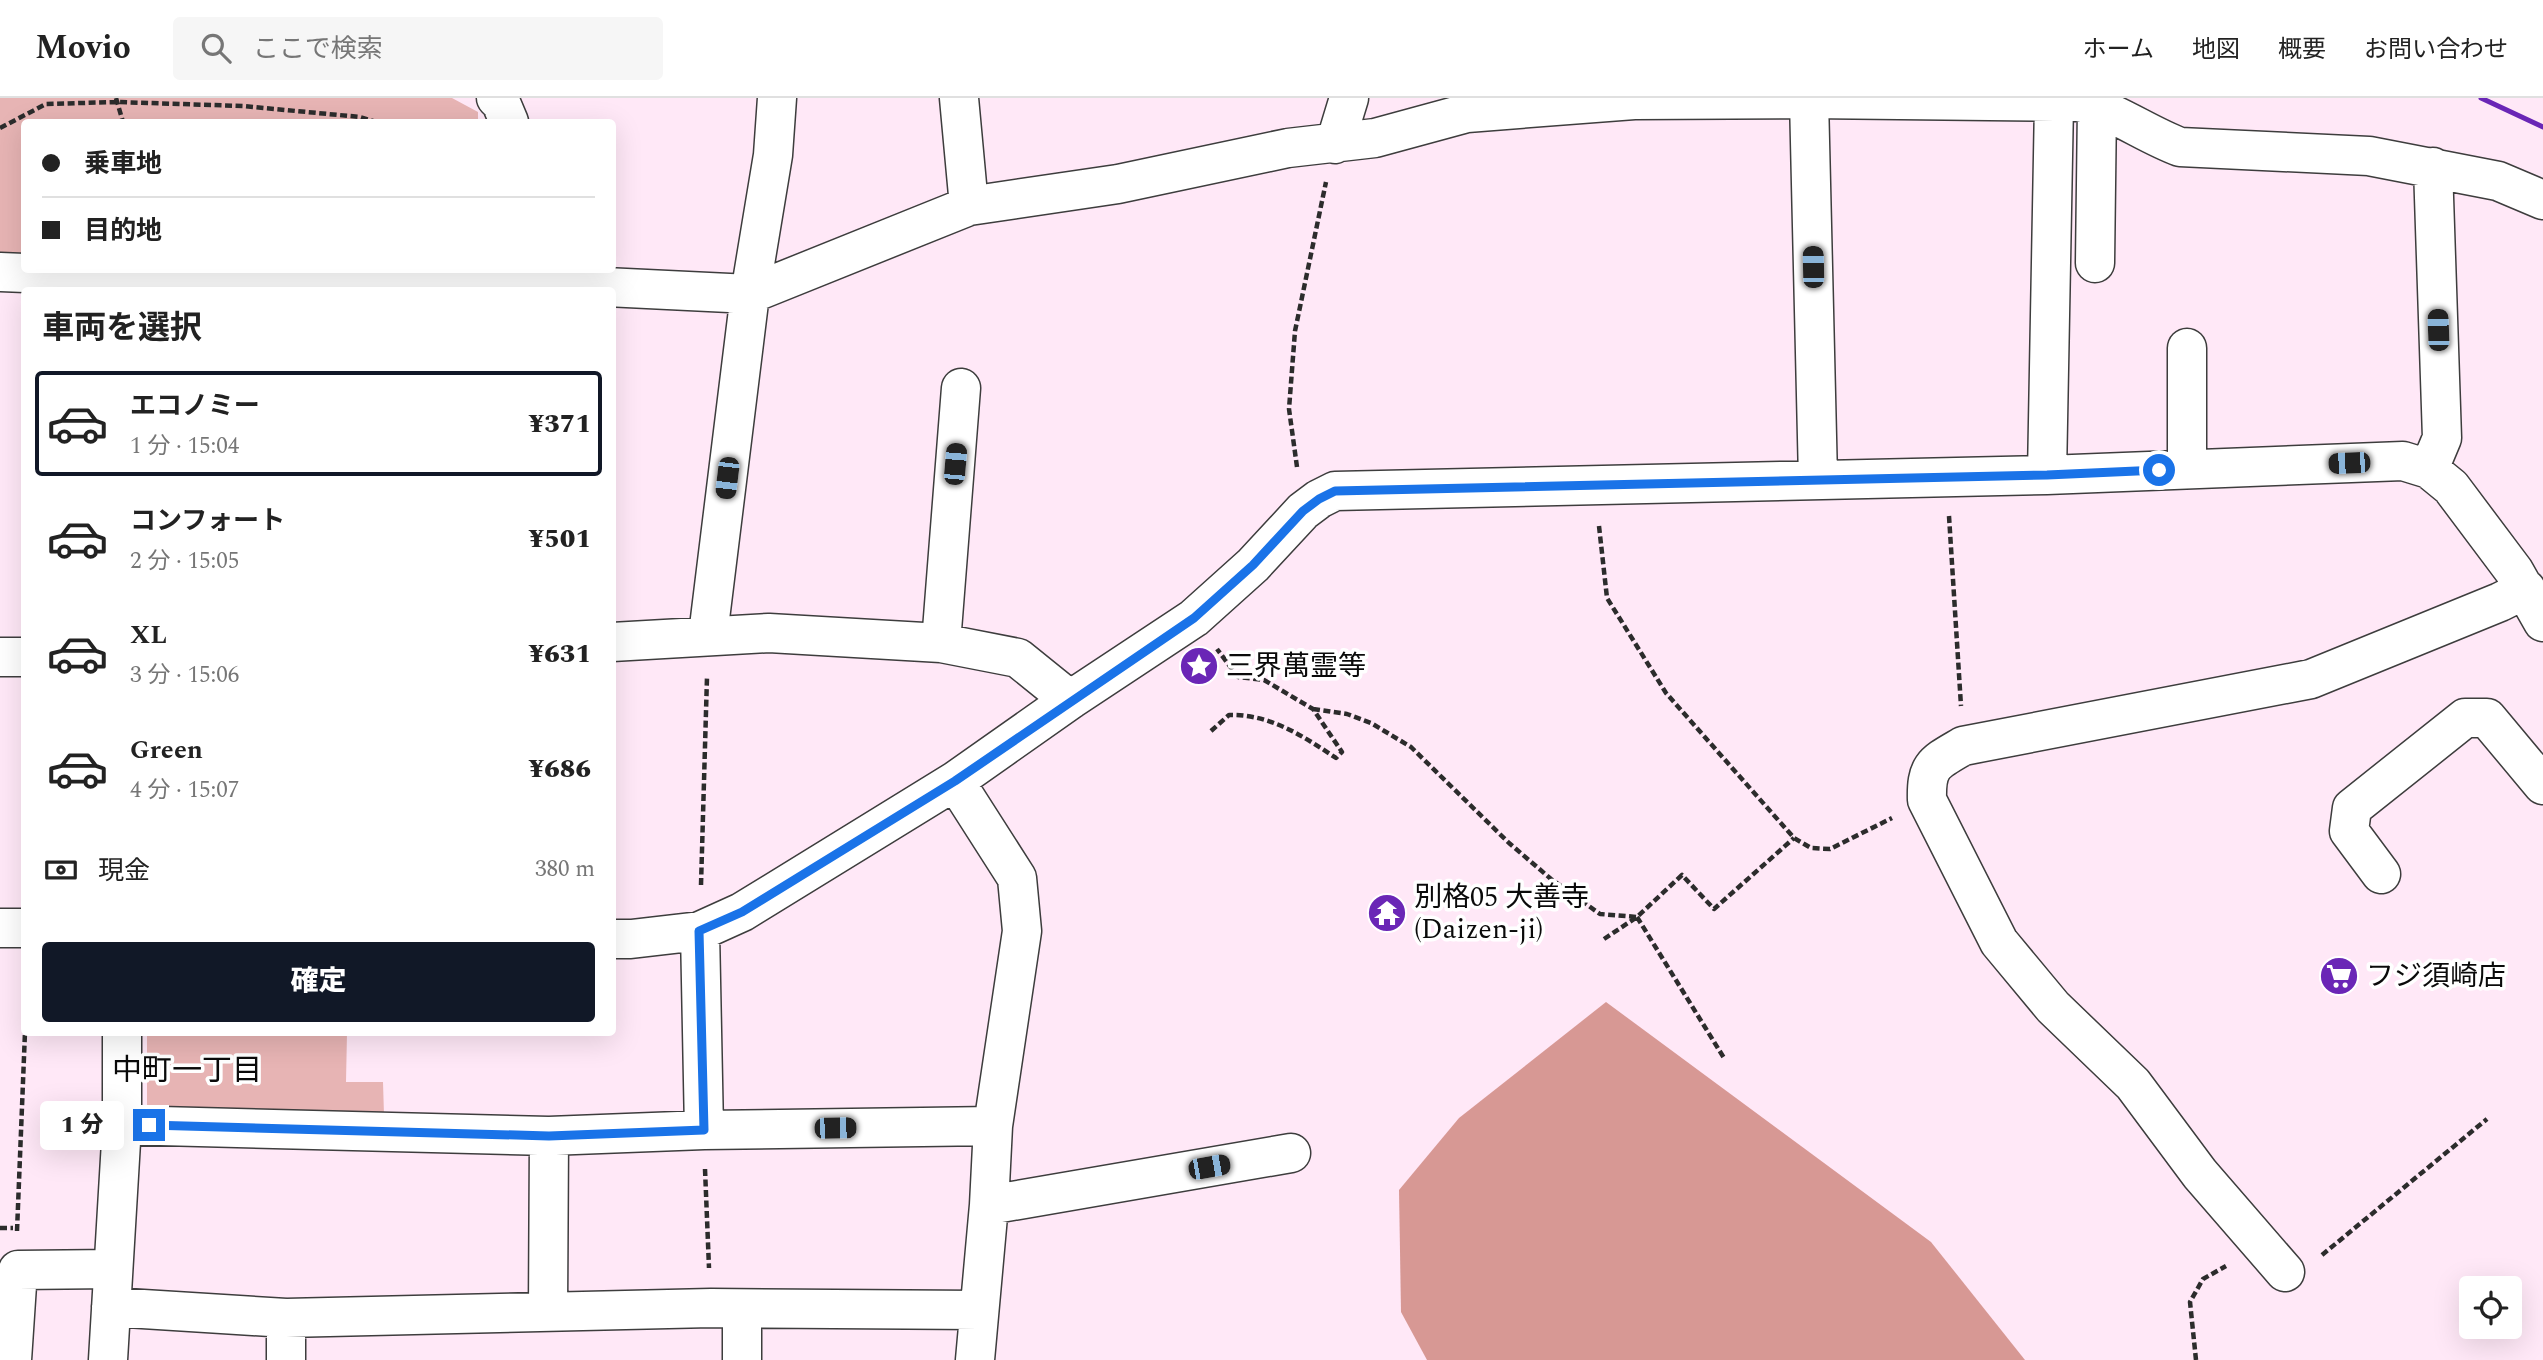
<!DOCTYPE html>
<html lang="ja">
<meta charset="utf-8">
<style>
body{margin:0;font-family:Spectral,"Noto Sans JP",serif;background:#f6f6f6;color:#222;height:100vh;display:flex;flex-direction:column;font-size:26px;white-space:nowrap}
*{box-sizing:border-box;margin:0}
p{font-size:23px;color:#767676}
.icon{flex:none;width:38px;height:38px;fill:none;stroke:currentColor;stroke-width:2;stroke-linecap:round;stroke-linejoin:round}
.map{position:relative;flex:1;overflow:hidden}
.details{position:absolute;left:21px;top:189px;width:595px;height:749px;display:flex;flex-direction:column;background:#fff;border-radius:7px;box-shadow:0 7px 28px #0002}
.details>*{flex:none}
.guide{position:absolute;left:21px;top:21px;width:595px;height:154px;border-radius:7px;box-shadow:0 7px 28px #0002;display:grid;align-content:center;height:154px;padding:0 21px;background:#fff}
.controls{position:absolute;left:2459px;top:1178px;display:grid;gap:14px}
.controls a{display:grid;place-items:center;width:63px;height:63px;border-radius:7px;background:#fff;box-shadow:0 7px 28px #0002;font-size:35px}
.end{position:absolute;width:32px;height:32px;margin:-16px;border:9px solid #1a73e8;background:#fff;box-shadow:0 0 0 4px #fff}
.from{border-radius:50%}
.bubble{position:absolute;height:49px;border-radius:7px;background:#fff;box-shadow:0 7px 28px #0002;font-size:23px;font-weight:800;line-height:49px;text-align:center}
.car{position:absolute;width:21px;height:42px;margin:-21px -10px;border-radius:9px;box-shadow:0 0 5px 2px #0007;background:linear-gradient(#222 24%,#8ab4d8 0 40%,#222 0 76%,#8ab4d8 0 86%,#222 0)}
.guide b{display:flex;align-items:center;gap:24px;height:66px;font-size:26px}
.guide b+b{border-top:2px solid #e0e0e0}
.guide i{width:18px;height:18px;background:#222}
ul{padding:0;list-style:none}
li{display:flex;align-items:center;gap:21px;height:105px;margin:0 14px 10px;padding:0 7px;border:4px solid transparent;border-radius:7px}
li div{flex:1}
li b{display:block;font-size:26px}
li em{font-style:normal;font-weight:800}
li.on{border-color:#111827}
li>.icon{width:63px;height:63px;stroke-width:1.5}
h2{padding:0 21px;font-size:32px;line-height:84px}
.pay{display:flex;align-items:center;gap:18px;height:77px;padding:0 21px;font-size:26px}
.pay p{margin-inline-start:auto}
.action{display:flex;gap:14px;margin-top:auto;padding:14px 21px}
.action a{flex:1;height:80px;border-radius:7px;background:#111827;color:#fff;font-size:28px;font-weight:800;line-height:80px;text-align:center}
header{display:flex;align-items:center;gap:42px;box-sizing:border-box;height:98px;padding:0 35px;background:#fff;border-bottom:2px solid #e0e0e0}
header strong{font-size:33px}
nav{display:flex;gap:38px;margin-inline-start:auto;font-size:24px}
.search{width:490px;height:63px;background:#f6f6f6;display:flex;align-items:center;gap:18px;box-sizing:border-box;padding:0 24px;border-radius:7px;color:#767676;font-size:26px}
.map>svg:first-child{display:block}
.green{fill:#e7b4b4}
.forest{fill:#d79894}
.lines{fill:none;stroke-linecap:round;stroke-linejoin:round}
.minor-casing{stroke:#3d3d3d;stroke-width:41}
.path{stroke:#2c2c2c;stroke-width:4.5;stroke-dasharray:7 3.5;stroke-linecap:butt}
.minor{stroke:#fff;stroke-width:38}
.rail{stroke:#6a26b6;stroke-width:5}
.route{stroke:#1a73e8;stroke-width:9}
.labels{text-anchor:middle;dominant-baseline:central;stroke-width:7;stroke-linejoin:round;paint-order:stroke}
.poi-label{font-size:28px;fill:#0a0a0a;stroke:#fff;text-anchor:start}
.neighbourhood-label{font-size:30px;fill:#0a0a0a;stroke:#fff}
</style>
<header>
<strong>Movio</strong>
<div class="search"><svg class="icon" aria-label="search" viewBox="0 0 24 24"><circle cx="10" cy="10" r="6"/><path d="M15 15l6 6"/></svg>ここで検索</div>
<nav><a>ホーム</a><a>地図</a><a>概要</a><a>お問い合わせ</a></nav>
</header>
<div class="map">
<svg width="2543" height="1262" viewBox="0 0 2543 1262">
<rect width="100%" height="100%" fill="#ffe8f7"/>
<path class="green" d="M0 0H452L478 14V24H24V160L0 159Z
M147 935H347L346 984H383L384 1017 147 1016Z"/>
<path class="forest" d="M1606 904 1931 1144 2025 1262H1427L1401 1214 1399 1092 1459 1020Z"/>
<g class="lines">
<g class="minor-casing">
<path id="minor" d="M496 0 501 5 509 24
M959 0 969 108
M1809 1 1818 381
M1335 46 1349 0
M2095 165 2097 8
M259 172 750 196 969 108 1118 86 1288 50 1375 40 1467 15 1634 2 1809 1 2078 4C2114 12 2145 36 2180 49L2369 58 2498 83 2543 102
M0 174 74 177 259 172
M2187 250V371
M2429 371 2442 340 2433 69
M2047 377 2054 5
M708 537 750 196 773 57 777 0
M612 544 769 535 941 545 1018 560 1070 602
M941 545 961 290
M0 559H24
M955 683 1017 780 1022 833 993 1028 989 1107 975 1262
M2381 776 2349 733 2352 710 2465 620H2487L2543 687
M0 830H24
M700 833 704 1032
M612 841H631L700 833 742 814 955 683 1070 602 1194 520 1253 467 1303 413 1319 401 1335 393 2047 377 2403 363 2429 371 2451 389 2514 473 2543 524
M122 1027 549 1038 548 1213
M549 1038 704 1032 993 1028
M989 1107 1291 1055
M2285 1174 2200 1076 2133 986 2053 909 1999 844 1927 702C1926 667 1934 665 1963 648L2311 581 2500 504 2526 491
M111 1209 286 1220 711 1210 979 1212
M742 1211V1262
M286 1220V1262
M12 1262 18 1172 113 1171
M108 1262 122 1027V934"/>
</g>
<path class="path" d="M116 0 123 24
M0 30 46 6 117 4 243 8 360 19 376 24
M1297 369 1289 311 1295 233 1326 84
M1949 418 1961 608
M1599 428 1607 500 1666 595 1794 740 1811 750 1830 751 1892 720
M1313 611 1347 616 1371 625 1411 649 1509 745 1551 781 1600 816 1637 819
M1211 633 1229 617C1270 616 1303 638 1336 660L1342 654 1313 611 1264 582 1238 579 1217 551
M701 787 707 579
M1637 819 1724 960
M1604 841 1637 819 1682 777 1714 811 1794 740
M705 1071 709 1170
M0 1130H13
M17 1133 25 934
M2322 1157 2487 1021
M2196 1262 2190 1204 2203 1181 2226 1168"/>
<use href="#minor" class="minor"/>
<path class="rail" d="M2481 0 2543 29"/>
</g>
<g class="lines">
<path class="route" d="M149 1027 549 1038 704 1032 699 833 742 814 955 683 1194 520 1253 467 1303 413 1319 401 1335 393 2047 377 2159 372"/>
</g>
<defs>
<g id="sight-disc" transform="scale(2.0125)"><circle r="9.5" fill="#6a26b6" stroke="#fff"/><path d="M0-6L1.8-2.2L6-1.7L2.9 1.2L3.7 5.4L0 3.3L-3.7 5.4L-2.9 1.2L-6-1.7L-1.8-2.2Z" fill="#fff"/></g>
<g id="temple-disc" transform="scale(2.0125)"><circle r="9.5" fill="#6a26b6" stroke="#fff"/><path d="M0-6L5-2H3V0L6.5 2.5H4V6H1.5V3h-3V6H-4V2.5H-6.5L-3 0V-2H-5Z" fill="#fff"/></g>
<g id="supermarket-disc" transform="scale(2.0125)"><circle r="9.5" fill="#6a26b6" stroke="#fff"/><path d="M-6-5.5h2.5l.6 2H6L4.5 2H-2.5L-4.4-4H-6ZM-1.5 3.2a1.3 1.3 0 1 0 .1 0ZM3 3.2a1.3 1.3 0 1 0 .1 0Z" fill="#fff"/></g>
</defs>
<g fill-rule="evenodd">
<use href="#sight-disc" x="1199" y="568"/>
<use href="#temple-disc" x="1387" y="815"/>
<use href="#supermarket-disc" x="2339" y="878"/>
</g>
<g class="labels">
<g class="poi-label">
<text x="1226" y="568">三界萬霊等</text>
<text x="1414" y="799">別格05 大善寺<tspan x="1414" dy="32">(Daizen-ji)</tspan></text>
<text x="2366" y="878">フジ須崎店</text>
</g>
<g class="neighbourhood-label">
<text x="187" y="973">中町一丁目</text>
</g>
</g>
</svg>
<div class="controls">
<a><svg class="icon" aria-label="locate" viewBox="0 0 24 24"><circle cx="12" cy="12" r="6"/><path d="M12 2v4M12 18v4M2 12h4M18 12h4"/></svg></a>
</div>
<i class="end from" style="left:2159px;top:372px"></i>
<i class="end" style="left:149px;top:1027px"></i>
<div class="bubble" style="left:40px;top:1003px;width:84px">1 分</div>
<i class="car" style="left:1813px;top:169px;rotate:359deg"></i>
<i class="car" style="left:2438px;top:232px;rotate:358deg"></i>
<i class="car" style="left:2349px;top:365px;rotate:268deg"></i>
<i class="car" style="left:955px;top:366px;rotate:5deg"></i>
<i class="car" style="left:727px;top:380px;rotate:187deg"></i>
<i class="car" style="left:835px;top:1030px;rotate:89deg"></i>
<i class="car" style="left:1209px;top:1069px;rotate:80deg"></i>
<div class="guide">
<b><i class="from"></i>乗車地</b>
<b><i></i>目的地</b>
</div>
<section class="details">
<h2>車両を選択</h2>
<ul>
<li class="on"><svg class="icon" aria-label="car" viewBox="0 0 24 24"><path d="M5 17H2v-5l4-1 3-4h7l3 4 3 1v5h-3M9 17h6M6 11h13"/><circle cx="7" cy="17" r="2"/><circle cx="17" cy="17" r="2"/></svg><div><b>エコノミー</b><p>1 分 · 15:04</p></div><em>¥371</em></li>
<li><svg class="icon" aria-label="car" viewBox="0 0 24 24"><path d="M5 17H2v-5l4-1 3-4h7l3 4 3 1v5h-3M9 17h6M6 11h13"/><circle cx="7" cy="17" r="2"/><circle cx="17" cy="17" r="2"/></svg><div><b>コンフォート</b><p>2 分 · 15:05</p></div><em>¥501</em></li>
<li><svg class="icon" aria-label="car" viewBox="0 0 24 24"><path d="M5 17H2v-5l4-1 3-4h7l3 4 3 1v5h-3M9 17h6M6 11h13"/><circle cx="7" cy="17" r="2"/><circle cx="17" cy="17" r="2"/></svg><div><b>XL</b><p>3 分 · 15:06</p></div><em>¥631</em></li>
<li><svg class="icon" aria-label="car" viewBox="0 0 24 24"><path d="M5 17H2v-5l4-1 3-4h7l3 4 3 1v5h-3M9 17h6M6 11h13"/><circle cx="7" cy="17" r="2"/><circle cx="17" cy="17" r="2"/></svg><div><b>Green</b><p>4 分 · 15:07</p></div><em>¥686</em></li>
</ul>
<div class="pay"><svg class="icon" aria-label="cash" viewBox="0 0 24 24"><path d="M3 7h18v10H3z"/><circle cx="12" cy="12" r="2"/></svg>現金<p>380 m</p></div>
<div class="action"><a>確定</a></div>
</section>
</div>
